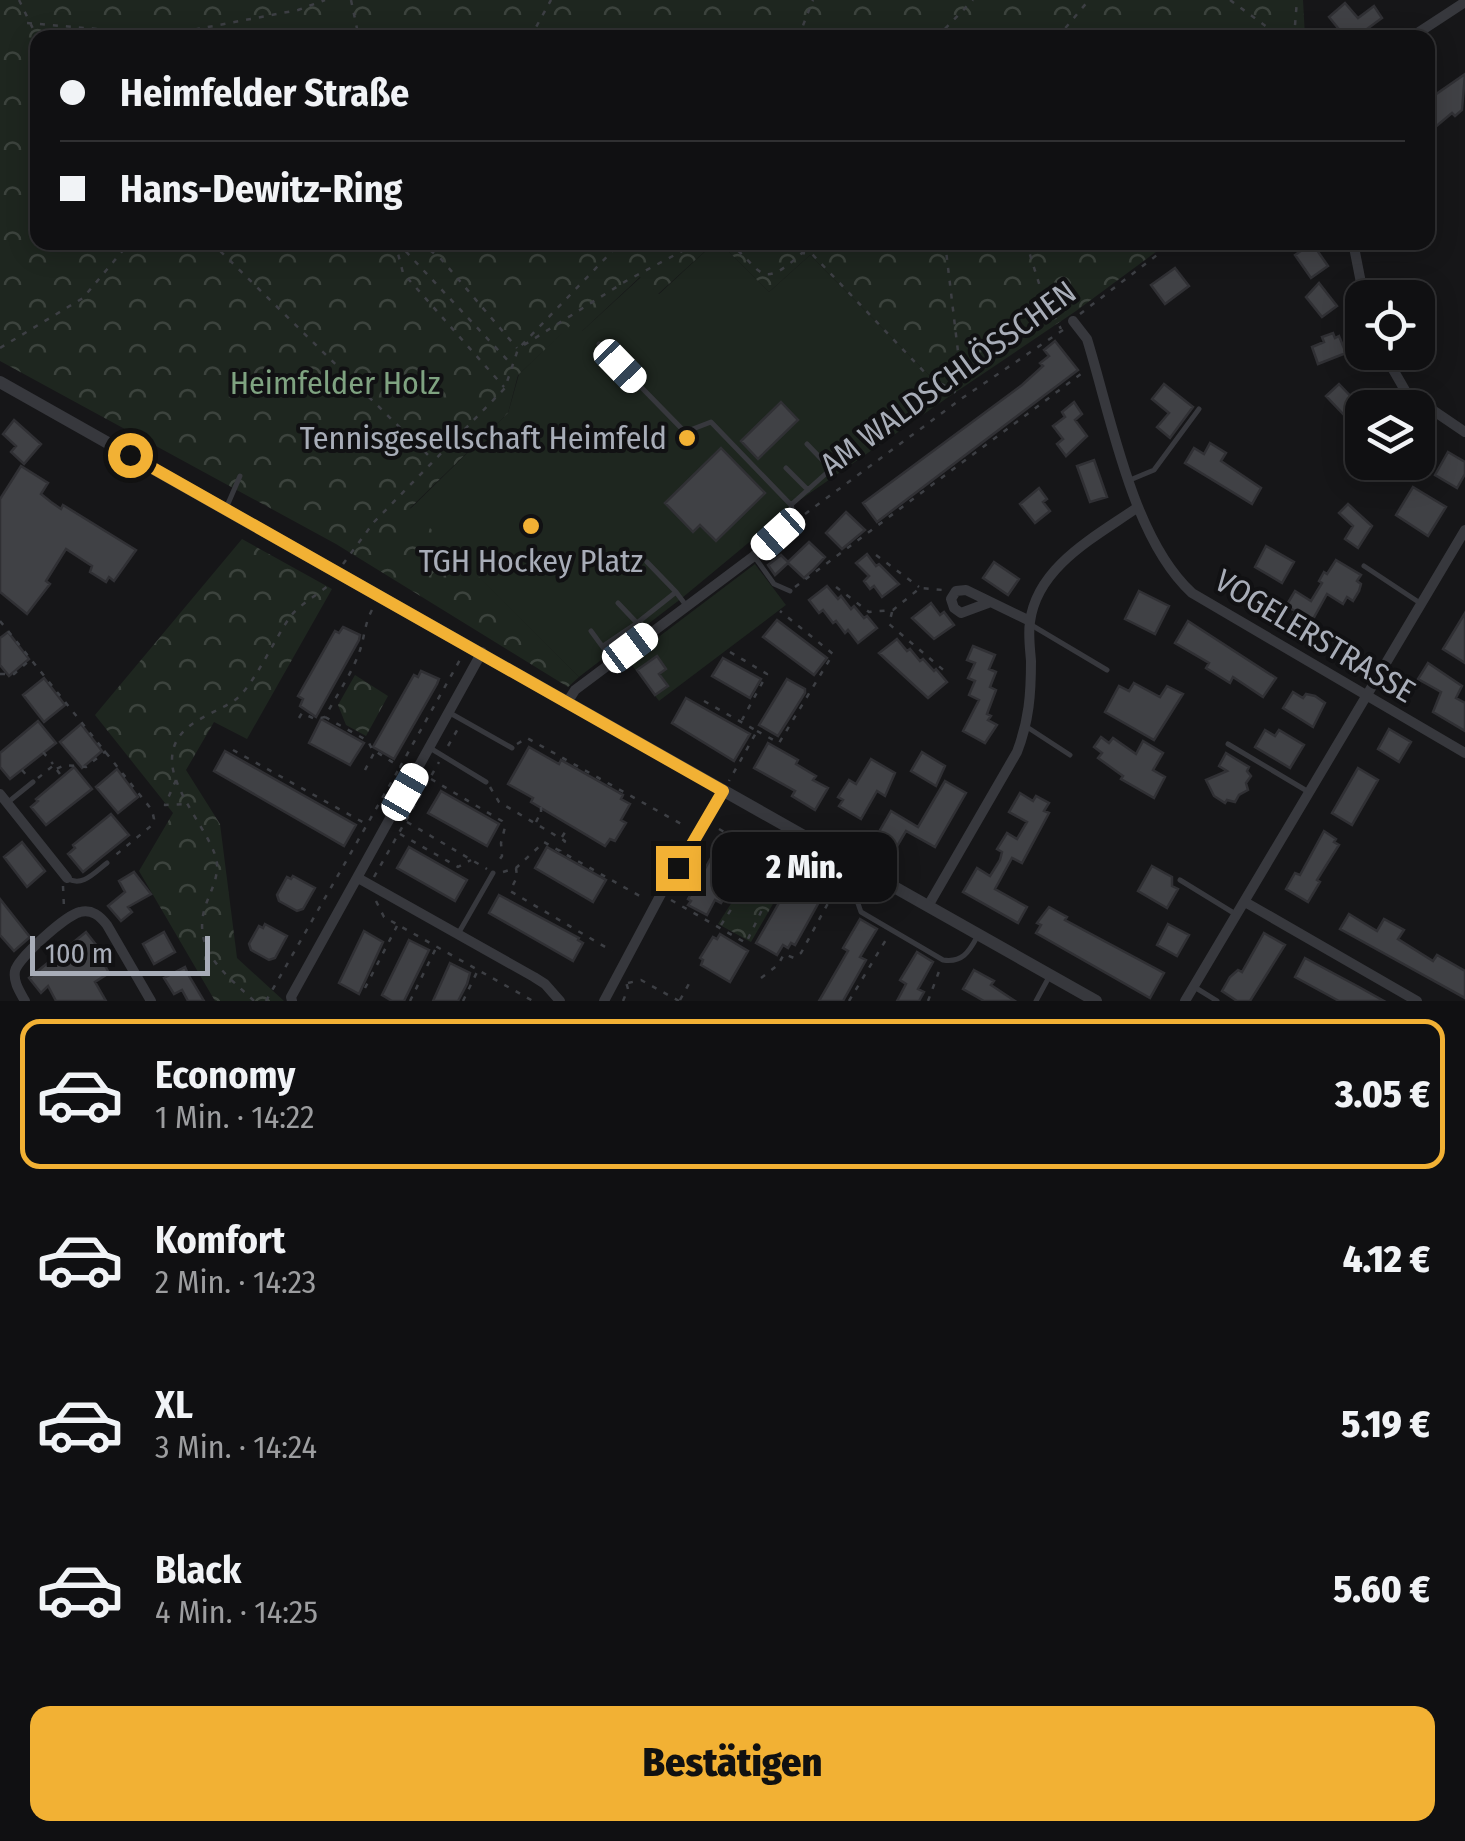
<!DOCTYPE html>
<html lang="de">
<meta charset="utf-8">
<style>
body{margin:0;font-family:"Fira Sans Condensed",sans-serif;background:#19191b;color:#f1f3f6;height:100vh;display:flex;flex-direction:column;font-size:38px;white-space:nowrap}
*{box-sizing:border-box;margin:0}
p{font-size:32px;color:#9c9d9f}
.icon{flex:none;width:55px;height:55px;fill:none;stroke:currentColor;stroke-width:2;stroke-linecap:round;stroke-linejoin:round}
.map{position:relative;height:1001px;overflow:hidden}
.sheet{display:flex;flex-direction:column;background:#101012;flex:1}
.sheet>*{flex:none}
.guide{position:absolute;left:30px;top:30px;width:1405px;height:220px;border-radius:20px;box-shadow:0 5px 25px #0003,0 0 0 2px #303032;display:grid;align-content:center;height:220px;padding:0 30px;background:#101012}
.fabs{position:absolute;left:1345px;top:280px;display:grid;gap:20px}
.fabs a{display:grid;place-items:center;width:90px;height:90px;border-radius:20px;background:#101012;box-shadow:0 5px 25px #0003,0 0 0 2px #303032;font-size:50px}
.scale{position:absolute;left:30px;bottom:25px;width:180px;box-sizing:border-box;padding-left:10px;border:5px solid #a8adb8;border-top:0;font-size:28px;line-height:35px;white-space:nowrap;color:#a8adb8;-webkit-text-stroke:8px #111113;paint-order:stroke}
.end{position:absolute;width:45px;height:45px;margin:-22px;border:12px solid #f2b134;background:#111;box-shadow:0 0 0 5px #111}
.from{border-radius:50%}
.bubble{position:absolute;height:70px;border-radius:20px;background:#101012;box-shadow:0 5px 25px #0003,0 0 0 2px #303032;font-size:32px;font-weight:800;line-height:70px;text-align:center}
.car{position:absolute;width:30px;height:60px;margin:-30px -15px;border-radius:12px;box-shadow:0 0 8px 2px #0007;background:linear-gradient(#fff 24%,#345 0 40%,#fff 0 76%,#345 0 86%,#fff 0)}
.guide b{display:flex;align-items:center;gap:35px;height:95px;font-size:38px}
.guide b+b{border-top:2px solid #303032}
.guide i{width:25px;height:25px;background:#f1f3f6}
ul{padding:18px 0 0;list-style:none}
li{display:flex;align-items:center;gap:30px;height:150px;margin:0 20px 15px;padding:0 10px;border:5px solid transparent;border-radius:20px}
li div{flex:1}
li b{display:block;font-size:38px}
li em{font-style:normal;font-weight:800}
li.selected{border-color:#f2b134}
li>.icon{width:90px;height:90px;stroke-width:1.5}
.action{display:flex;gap:20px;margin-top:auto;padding:20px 30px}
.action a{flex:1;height:115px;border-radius:20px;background:#f2b134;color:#111;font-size:40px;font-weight:800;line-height:115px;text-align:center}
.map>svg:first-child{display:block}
.grass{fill:#1e261f}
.forest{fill:url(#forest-crowns)}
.building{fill:#404145;stroke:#303034;stroke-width:2.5}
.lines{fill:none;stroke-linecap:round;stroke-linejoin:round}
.path{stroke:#3d3f44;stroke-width:2.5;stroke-dasharray:5 8;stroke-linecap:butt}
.service{stroke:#37383d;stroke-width:5}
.minor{stroke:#37383d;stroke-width:10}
.tertiary{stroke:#37383d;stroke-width:12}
.route{stroke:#f2b134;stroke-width:12}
.poi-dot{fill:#f2b134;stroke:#111113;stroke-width:4}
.labels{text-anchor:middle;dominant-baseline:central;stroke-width:8;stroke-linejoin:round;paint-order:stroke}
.street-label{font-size:32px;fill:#a8adb8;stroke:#111113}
.park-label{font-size:32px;fill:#7fa381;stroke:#111113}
.poi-label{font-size:32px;fill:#a8adb8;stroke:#111113;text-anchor:end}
</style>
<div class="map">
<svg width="1465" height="1001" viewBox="0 0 1465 1001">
<defs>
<pattern id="forest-crowns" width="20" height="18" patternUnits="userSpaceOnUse" patternTransform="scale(2.5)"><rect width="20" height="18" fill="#1e261f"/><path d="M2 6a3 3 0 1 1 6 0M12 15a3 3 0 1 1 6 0" fill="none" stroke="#3c433d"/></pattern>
</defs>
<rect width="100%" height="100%" fill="#161618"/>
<path class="grass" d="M714 243H720L769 292 810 255 950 396 800 500 682 598 579 677 410 509 508 413 519 374 572 323 582 331 641 277 659 294Z
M755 564 786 605 659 701 628 660Z"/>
<path class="forest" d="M0 0H1303L1305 37 38 38V242L714 243 658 294 640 277 581 332 572 324 518 375 508 413 410 508 579 677 568 687 336 544 0 361Z
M720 243H1168L1076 311 950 396 810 255 769 292Z
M242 539 332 589 247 739 214 722 186 770 220 824 237 958 284 1001H215L139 871 173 813 95 715Z
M355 675 388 696 366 736 346 725 338 705Z
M759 847 793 869 751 942 718 924 755 866Z"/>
<path class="building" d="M1345 3 1358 18 1374 6 1382 18 1367 29 1374 38H1346L1329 17Z
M1465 74 1462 110 1455 116 1452 113 1433 129 1428 122V104L1434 99 1432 97Z
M1312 243 1328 266 1311 278 1295 255Z
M1175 268 1189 286 1165 304 1151 285Z
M1319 283 1337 306 1322 317 1306 297Z
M1333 333 1335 338 1339 336 1346 353 1318 364 1312 347 1324 342 1322 337Z
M1055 341 1078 370 877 522 863 503 1022 385 1043 366 1040 363 1049 356 1044 350Z
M1164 384 1193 407 1170 438 1157 427 1169 413 1152 399Z
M1339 384 1359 405 1346 417 1326 396Z
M781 402 798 420 758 459 741 441Z
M1074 402 1082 414 1075 420 1087 436 1066 456 1057 444 1063 439 1053 426 1065 417 1062 412Z
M14 420 41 444 24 464 11 452 16 446 3 434Z
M1210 443 1226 453 1221 461 1261 488 1252 504 1185 463 1194 448 1204 454Z
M721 448 765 493 716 541 700 525 693 532 665 503Z
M1448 452 1465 462V474L1457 488 1435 475Z
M1094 460 1107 497 1090 502 1077 466Z
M21 466 48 483 41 494 51 502 61 509 63 505 136 550 114 581 109 577 106 582 90 572 92 566 66 549 46 581 50 584 27 614 0 592V499Z
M1413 487 1446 507 1428 536 1396 515Z
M1039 488 1047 499 1043 502 1050 511 1035 523 1020 504Z
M1348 504 1372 526 1358 548 1345 539 1353 526 1339 513Z
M846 512 865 530 842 549 826 533Z
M809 542 825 557 813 570 804 578 788 563 775 575 768 565 781 555 788 562Z
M1266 546 1294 562 1282 583 1255 567Z
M867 554 876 566 879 564 899 584 882 597 874 586 870 589 864 581 869 576 856 563Z
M1336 560 1361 575 1357 581 1361 584 1359 591 1353 601 1347 597 1343 604 1327 594 1307 630 1290 620 1295 611 1286 606 1295 591 1311 601 1322 583 1319 581 1324 572 1327 574Z
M994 562 1019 579 1008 595 983 578Z
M827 586 838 599 841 596 851 609 854 606 864 618 867 616 877 628 858 643 848 630 845 633 836 621 833 623 823 610 819 613 809 600Z
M1139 591 1169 606 1155 634 1125 619Z
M931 603 940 615 944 612 954 625 934 639 912 618Z
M1465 613V663L1443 649Z
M777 620 827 658 814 675 763 637Z
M1188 621 1276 678 1263 697 1233 677 1230 683 1206 668 1209 663 1175 643Z
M343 627 360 635 359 640 316 717 300 706 303 699 298 696 335 631 339 633Z
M8 632 29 659 9 676 0 665V638Z
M897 639 907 651 910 649 920 661 923 659 934 671 936 669 947 682 928 698 879 653Z
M973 646 995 655 989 669 996 672 990 687 996 690 987 714 991 716 988 720 997 725 985 743 963 731 979 700 969 695 975 681 968 678 975 663 967 660Z
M657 656 666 669 659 674 668 686 655 695 637 670Z
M723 658 761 679 750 698 712 676Z
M1428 663 1462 686 1456 698 1465 703V731L1433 712 1441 692 1418 679Z
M421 671 439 679 437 684 394 759 373 747 414 675 418 677Z
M44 678 65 705 44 722 23 695Z
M787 679 805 689V693L778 736 759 725Z
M1134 683 1160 697 1167 686 1183 694 1154 740 1105 712 1119 686 1129 691Z
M1293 692 1303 698 1306 694 1315 696 1325 703 1313 727 1283 708Z
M686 698 750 734 734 761 672 723Z
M321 719 364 743 350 765 309 743Z
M38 721 56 743 10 779 0 767V753Z
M81 724 102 751 82 768 60 742Z
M1389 729 1411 742 1399 762 1378 749Z
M1265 730 1275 736 1279 730 1304 745 1290 768 1255 747Z
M1101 737 1109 743 1113 738 1136 754 1143 741 1163 753 1153 770 1165 777 1154 798 1121 779 1123 776 1098 758 1102 753 1094 747Z
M768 743 798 760 796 764 816 776 813 780 828 788 815 810 792 796 795 791 754 768Z
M529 747 559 764 561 760 623 795 621 799 630 804 621 820 626 823 615 841 610 839 605 846 531 802 533 798 508 784Z
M225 751 356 825 344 846 214 771Z
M922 752 945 766 936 786 911 771Z
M1226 753 1249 767 1247 771 1251 776 1246 783 1248 790 1239 795 1235 802 1227 800 1225 803 1214 796 1206 780 1227 771 1219 766Z
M871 759 895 773 885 796 877 791 861 819 839 806 843 800 838 797 849 780 856 784Z
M74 767 92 789 46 825 31 807 38 801 36 799Z
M1358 768 1378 780 1352 825 1332 813Z
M117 769 138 797 118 813 96 787Z
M945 781 966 793 935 847 906 831 896 848 876 837 891 811 918 827Z
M441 791 499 824 487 846 428 813Z
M1020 793 1033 801 1036 796 1049 803 1044 811 1049 813 1022 863 1012 858 995 889 1027 907 1018 923 963 892 977 868 990 876 1000 860 1002 852 997 849 1007 833 1017 839 1027 822 1009 812Z
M111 814 129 835 83 872 68 854 75 848 73 845Z
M1324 831 1336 839 1334 842 1339 845 1317 880 1320 882 1308 902 1286 889 1295 873 1300 875Z
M729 840 753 853 727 900 724 898 721 903 715 900 707 915 688 905 691 901 688 899 720 842 726 845Z
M22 842 45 871 27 887 4 857Z
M409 847 467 880 455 901 397 868Z
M547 847 606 880 593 902 535 868Z
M1152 866 1172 877V886L1178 889 1167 908 1138 891Z
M134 872 151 894 128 907 132 912 121 921 108 906 125 892 119 881Z
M293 876 315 888 303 909 297 911 279 901 277 895 287 877 291 879Z
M799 879 824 893 795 945 791 943 788 948 783 945 777 955 756 943 791 882 796 885Z
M499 895 579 938 578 940 583 943 573 961 489 913Z
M0 899 30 937 14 951 0 935Z
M1049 907 1067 917 1065 920 1164 973 1150 998 1036 933 1041 925 1037 923Z
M1349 914 1377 931 1384 919 1404 930 1398 939 1433 961 1437 955 1465 971V998L1340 929Z
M860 919 877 929 860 957 866 960 843 1001H819L848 951 843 948Z
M265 924 287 936 275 958 269 960 251 950 249 944 259 926 263 928Z
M1168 924 1189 935 1177 956 1157 945Z
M364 931 383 942 359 994 339 983Z
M86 932 108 960 103 962 109 973 95 982 106 1001H56L48 986 41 993 29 978Z
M164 932 175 952 154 964 143 944Z
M1264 933 1285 945 1250 1001H1237L1222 991 1230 977 1238 970 1242 972Z
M720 934 748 951 730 982 701 965 703 960 700 958 713 937 717 939Z
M409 940 429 950 404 1001H392L382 995Z
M917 952 933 962 918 989 924 992 919 1001H897L906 984 900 980Z
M1305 958 1359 987 1384 1001H1339L1295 977Z
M450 963 470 973 467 984 458 1001H433Z
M185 967 189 976 204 1001H188L182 990 174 994 164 978Z
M974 970 994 981 991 985 1015 1001H984L963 989Z"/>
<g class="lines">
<path class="path" d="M19 0 38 39
M351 0 359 38
M1230 0 1282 38
M27 23 166 35 298 10 325 0
M530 38 551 0
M804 38 802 28 813 0
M936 38 973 0
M1057 38 1089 0
M1294 38 1297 0
M211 242 431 458
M395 242 403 273 504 387
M397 242 513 366
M420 242 441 259 517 348
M728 242C763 269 758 293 802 253L812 254 931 379 952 389 960 398
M945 242 959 360 952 389
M1026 242 1042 293 1061 329
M1080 314 1174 242
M524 345 626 281 699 242
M0 348 83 298 130 242
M805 514 961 399 1063 330
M876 555 919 587
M343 564 374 522 505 388 518 349 621 242
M795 587 1085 371
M836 587 869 612 893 610 920 588 943 590
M892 612 889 624 947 673
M0 621 152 810 154 819 151 826 112 858
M730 652 767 674 742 720
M0 674H14L31 659
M704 701 757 731 729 781
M325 717 368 741 372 749 400 767 461 658
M299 718 302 713 315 719 325 717C336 696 351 675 359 653 365 637 364 624 373 608
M757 731 779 743 833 654 780 611
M517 744 527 738 683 825
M448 746 459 727
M233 750 366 824
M43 752 53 764
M22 770 28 777
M57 770 62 777
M365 770 374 753
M38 778 54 765 56 769 65 765 86 767 106 751
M431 779 502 821 505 827 501 843 502 856 497 863
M176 780 165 805 185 804
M490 787 499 802 565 841 560 851
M541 807V812L546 810
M407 822 487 869
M536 822 541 812
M719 829 832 894
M400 834 458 867 471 860
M562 837 569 826
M516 868 517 877 510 891 612 951
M503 872 516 868 544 842 645 899
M374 877 439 762
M63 886 64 908
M671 900 746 943 774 885 791 870
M376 901 384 917 533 1001
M721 925 754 874 760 854
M761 978 778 965 784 954 794 958 801 953 833 894 837 870
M628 983 641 980 679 1001
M365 988 397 926
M680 1000 691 980
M254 1001C225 973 192 951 205 907 210 892 218 880 217 863 214 837 171 792 172 759 173 723 212 716 235 700 253 687 275 638 290 617 300 604 318 595 331 583
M266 1001 400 767
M410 1001 436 948
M463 1001 477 972
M623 1001 628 989 626 982
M849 1001 887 938
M928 1001 941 966"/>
<path class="service" d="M599 344 685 432 711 422 791 505 793 511
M786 468 808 490
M1130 480 1154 470 1199 409
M792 504 831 469 807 444
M227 506 240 476
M754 556 774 584 790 591
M647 562 676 592
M1364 566 1420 603
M618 603 637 623 676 592 685 604
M1033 626 1107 670
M591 631 613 661
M603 646 637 623 647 635
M450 713 512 748
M1027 727 1070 755
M1228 744 1307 791
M430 748 486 782
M7 803 33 782
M866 872 855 895 861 912 943 960C962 963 969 952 977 937
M67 878C82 888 95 872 107 863
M1180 880 1237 915
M458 934 493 873
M1196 988 1217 1001
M1036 1001 1049 977"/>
<path class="minor" d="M1410 38 1465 2
M1353 242 1364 298
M1073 321 1087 339C1111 416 1132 538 1192 593L1465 753
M1383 352 1406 392 1465 432
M988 603 961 613 954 608 951 599 956 591 966 590 1030 621
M568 701 575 690 754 556 793 514
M0 794 67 878
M358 878 534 977 545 984 560 1001
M1245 902 1417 1001
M928 906 1017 752C1029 721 1031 694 1031 661 1030 648 1028 634 1030 622 1037 566 1097 536 1138 507
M25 1001C20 992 13 982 15 971 18 958 66 915 80 912 92 909 100 916 107 925L151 1001
M292 1001 291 997 482 652
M604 1001 661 894 723 791
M1185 1001 1465 530"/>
<path class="tertiary" d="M0 382 1096 1001"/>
</g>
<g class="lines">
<path class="route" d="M130 455 723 791 678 868"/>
</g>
<g class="poi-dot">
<circle cx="687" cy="438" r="10"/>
<circle cx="531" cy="526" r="10"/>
</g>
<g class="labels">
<g class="street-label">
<text transform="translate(948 378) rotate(-36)">AM WALDSCHLÖSSCHEN</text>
<text transform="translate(1315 636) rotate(31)">VOGELERSTRASSE</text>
</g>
<g class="park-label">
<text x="335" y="383">Heimfelder Holz</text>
</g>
<g class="poi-label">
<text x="667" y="438">Tennisgesellschaft Heimfeld</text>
<text x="531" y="561" text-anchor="middle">TGH Hockey Platz</text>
</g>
</g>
</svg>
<div class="fabs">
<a><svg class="icon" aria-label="locate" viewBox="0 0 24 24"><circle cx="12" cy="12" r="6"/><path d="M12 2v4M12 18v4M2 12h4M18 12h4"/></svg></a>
<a><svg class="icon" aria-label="layers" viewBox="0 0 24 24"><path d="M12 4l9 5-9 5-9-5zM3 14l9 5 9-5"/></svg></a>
</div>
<div class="scale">100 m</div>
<i class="end from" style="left:130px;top:455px"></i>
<i class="end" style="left:678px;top:868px"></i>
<div class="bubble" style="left:712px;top:832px;width:185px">2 Min.</div>
<i class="car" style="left:620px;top:366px;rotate:136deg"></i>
<i class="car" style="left:778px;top:534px;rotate:228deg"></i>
<i class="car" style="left:630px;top:648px;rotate:53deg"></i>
<i class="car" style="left:405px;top:792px;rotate:30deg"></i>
<div class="guide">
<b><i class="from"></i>Heimfelder Straße</b>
<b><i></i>Hans-Dewitz-Ring</b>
</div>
</div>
<section class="sheet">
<ul>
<li class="selected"><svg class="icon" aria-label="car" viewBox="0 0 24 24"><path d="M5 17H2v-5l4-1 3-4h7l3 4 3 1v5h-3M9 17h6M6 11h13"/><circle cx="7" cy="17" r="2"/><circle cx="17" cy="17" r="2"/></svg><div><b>Economy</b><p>1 Min. · 14:22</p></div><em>3.05 €</em></li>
<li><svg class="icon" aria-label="car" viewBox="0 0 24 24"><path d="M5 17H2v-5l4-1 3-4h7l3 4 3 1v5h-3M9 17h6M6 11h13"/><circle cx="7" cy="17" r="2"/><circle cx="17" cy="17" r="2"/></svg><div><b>Komfort</b><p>2 Min. · 14:23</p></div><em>4.12 €</em></li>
<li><svg class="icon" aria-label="car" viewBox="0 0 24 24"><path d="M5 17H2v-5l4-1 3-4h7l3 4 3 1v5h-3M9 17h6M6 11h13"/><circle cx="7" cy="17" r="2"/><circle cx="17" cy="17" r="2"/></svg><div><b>XL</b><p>3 Min. · 14:24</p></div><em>5.19 €</em></li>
<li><svg class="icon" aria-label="car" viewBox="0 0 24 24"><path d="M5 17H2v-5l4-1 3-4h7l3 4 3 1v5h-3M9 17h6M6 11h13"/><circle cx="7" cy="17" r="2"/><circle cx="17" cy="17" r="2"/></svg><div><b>Black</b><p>4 Min. · 14:25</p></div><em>5.60 €</em></li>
</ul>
<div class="action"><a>Bestätigen</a></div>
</section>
